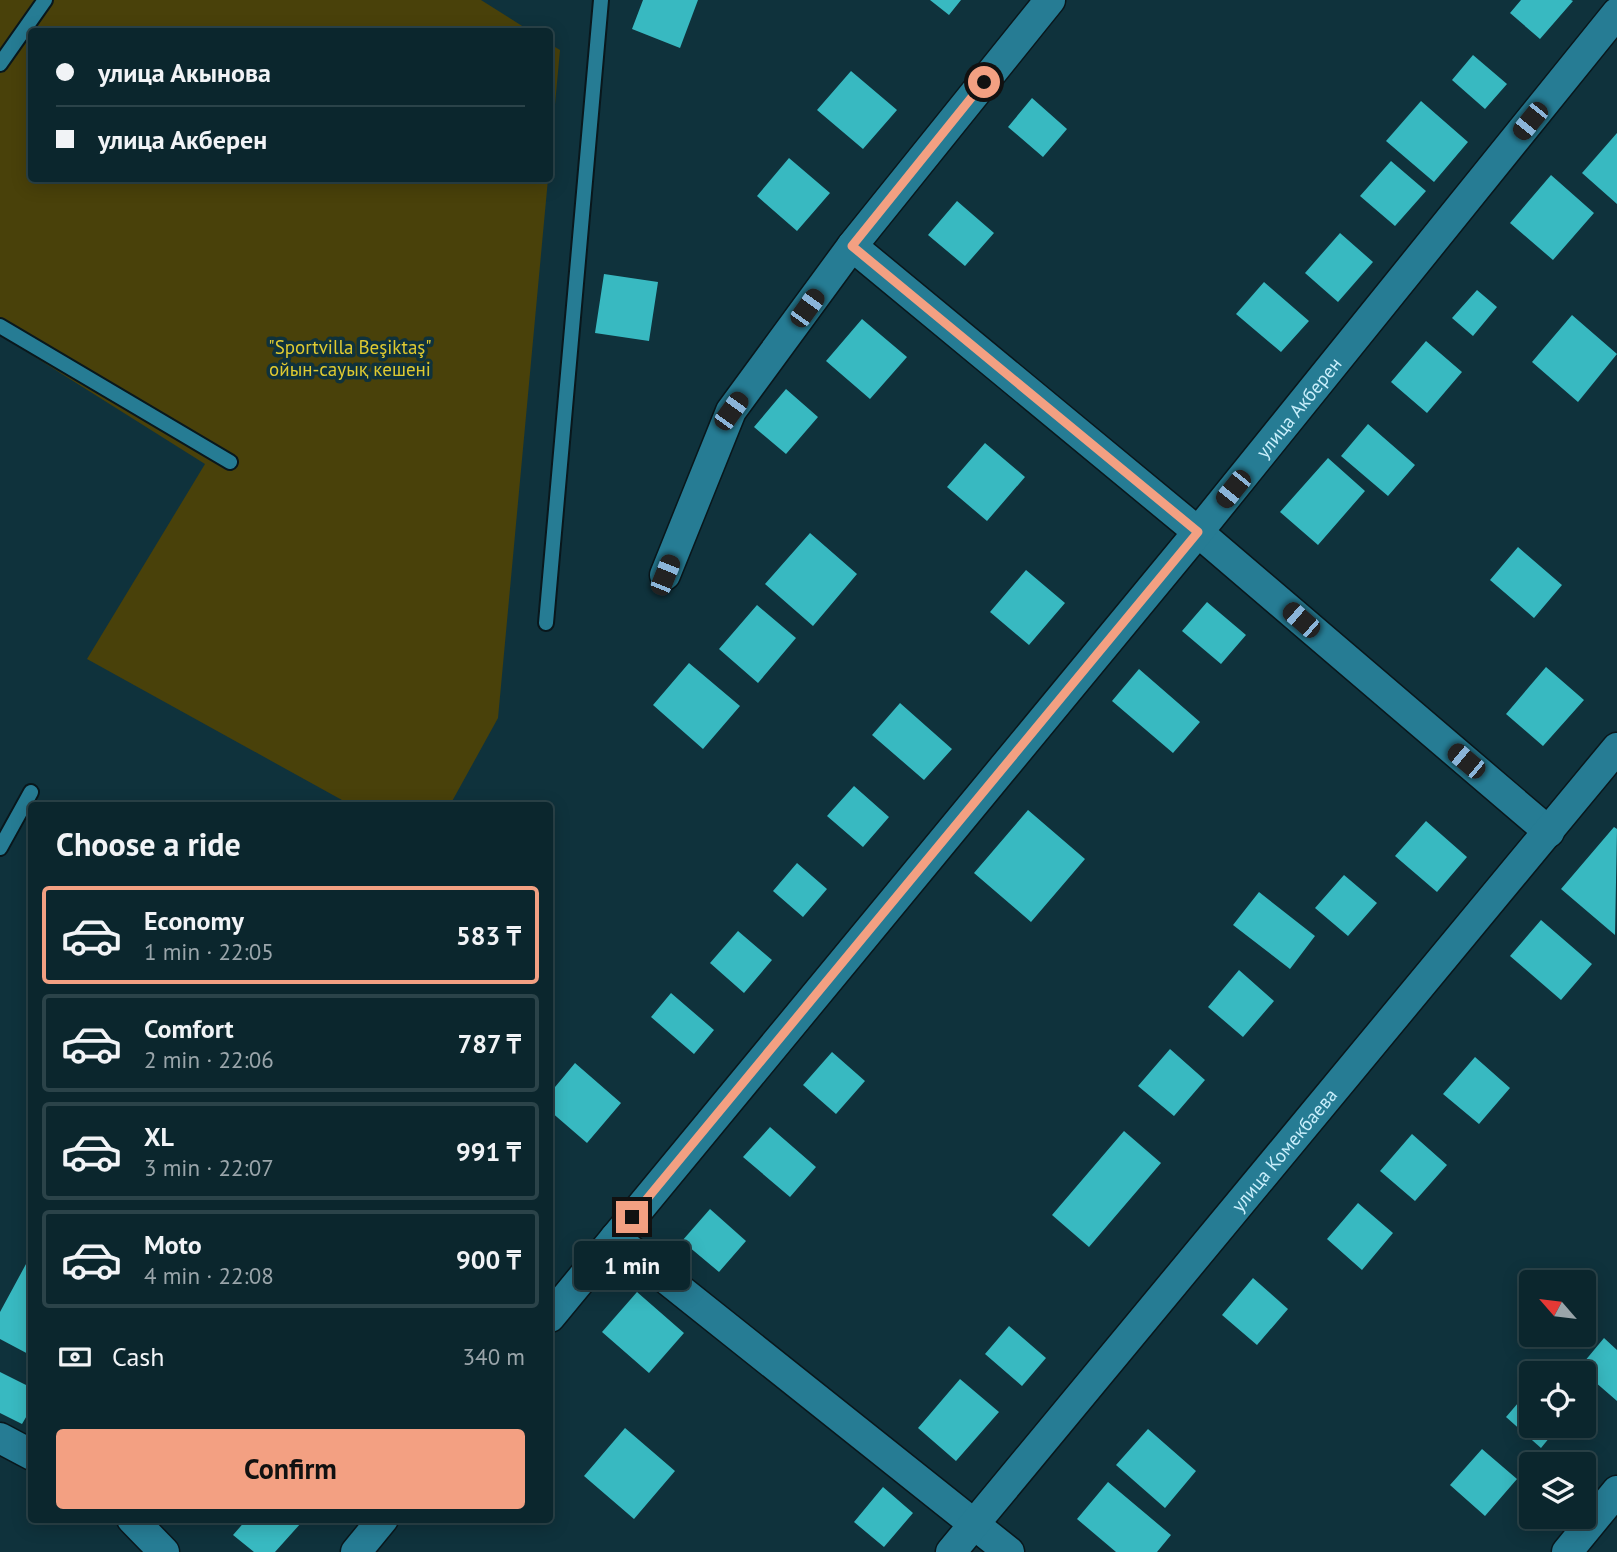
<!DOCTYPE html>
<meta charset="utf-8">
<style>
body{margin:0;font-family:"PT Sans",sans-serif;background:#142e35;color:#f1f3f6;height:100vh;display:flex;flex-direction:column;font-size:26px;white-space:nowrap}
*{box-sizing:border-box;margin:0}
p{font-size:23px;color:#9aa5aa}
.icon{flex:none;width:38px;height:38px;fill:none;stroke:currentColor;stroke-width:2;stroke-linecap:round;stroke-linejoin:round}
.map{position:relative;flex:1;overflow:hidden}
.details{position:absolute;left:28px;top:802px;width:525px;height:721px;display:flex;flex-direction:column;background:#0b262d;border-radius:7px;box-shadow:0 4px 18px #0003,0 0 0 2px #2b4349}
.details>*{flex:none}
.guide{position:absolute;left:28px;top:28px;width:525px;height:154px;border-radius:7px;box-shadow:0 4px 18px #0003,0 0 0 2px #2b4349;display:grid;align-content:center;height:154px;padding:0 28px;background:#0b262d}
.needle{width:46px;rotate:298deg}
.buttons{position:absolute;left:1519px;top:1270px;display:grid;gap:14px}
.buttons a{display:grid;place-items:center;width:77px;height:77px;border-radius:7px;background:#0b262d;box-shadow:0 4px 18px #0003,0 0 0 2px #2b4349;font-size:35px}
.end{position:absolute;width:32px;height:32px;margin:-16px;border:9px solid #f3a082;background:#111;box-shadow:0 0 0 4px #111}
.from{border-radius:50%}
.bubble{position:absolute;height:49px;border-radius:7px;background:#0b262d;box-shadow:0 4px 18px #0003,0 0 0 2px #2b4349;font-size:23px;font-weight:600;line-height:49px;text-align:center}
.car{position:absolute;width:21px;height:42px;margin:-21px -10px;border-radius:9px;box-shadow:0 0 5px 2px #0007;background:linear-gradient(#222 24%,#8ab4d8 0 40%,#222 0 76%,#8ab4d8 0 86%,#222 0)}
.guide b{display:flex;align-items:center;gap:24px;height:66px;font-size:26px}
.guide b+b{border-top:2px solid #2b4349}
.guide i{width:18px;height:18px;background:#f1f3f6}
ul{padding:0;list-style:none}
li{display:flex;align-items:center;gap:21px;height:98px;margin:0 14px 10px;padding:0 14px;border:4px solid #2b4349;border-radius:7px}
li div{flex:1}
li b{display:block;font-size:26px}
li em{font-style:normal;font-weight:600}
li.active{border-color:#f3a082}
li>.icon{width:63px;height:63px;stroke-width:1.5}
h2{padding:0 28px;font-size:32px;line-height:84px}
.pay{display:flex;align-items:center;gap:18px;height:77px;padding:0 28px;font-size:26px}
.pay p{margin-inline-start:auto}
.button{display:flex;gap:14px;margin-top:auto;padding:14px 28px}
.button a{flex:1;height:80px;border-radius:7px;background:#f3a082;color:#111;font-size:28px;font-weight:600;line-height:80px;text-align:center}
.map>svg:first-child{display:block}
.green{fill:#49410a}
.building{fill:#38b9c1}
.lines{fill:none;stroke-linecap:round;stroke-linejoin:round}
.lane-casing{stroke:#09171c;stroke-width:18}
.street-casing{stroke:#09171c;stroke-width:33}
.lane{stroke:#267c94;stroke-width:14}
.street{stroke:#267c94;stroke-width:30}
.route{stroke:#f3a082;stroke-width:9}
.labels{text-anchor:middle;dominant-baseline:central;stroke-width:7;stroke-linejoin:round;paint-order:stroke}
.park-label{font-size:19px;fill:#dfca31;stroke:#0f323c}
.street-label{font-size:19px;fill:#c9effc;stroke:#0f323c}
</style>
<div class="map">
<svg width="1617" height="1552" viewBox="0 0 1617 1552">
<rect width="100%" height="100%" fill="#0f323c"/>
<path class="green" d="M0 0H481L530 31 32 32V178L548 179 498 718 450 805H351L87 659 205 464 0 335Z
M550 44 560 50 550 159Z"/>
<path class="building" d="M643 0H698L680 48 632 29Z
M930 0H961L949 15Z
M1521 0H1571L1573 1 1540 39 1510 13Z
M1473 55 1507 84 1485 109 1452 80Z
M851 71 897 110 863 149 817 110Z
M1032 98 1067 129 1043 157 1008 127Z
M1421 101 1468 142 1434 182 1386 141Z
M1617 133V204L1582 173Z
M789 158 830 193 797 231 757 196Z
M1391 161 1426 191 1395 226 1360 196Z
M1551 175 1594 213 1553 260 1510 223Z
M957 201 994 233 965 266 928 235Z
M1340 233 1373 262 1338 302 1305 273Z
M604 274 658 282 649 341 595 333Z
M1264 282 1309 321 1281 352 1236 314Z
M1477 290 1497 307 1473 336 1452 318Z
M1572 315 1617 354 1578 402 1532 362Z
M862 319 907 357 870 399 826 361Z
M1426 341 1462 372 1427 413 1391 382Z
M786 389 818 417 786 454 754 427Z
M1368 424 1415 465 1388 496 1341 456Z
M985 443 1025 477 987 521 947 487Z
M1328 458 1365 491 1318 545 1280 512Z
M810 533 857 574 813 626 765 584Z
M1518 547 1562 585 1534 618 1490 580Z
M1026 570 1065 603 1029 645 990 612Z
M1207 602 1246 635 1221 664 1182 631Z
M757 605 796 638 758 683 719 649Z
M689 663 740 706 703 749 653 705Z
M1546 667 1584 700 1543 746 1506 714Z
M1139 669 1200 722 1173 753 1112 701Z
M900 703 952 749 924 780 872 735Z
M854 786 889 817 863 847 827 816Z
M1028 810 1085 859 1031 922 974 873Z
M1426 821 1467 857 1437 892 1395 856Z
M1614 827 1617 829 1615 935 1561 889Z
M797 863 827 889 803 917 773 891Z
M1344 875 1377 903 1348 936 1315 908Z
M1259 892 1315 936 1290 969 1233 925Z
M1541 920 1592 964 1561 1000 1510 956Z
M738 931 772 960 744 993 710 963Z
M1239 970 1274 1001 1243 1037 1208 1007Z
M671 993 714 1030 694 1054 651 1017Z
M1170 1049 1205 1080 1174 1116 1138 1086Z
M832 1052 865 1081 836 1114 803 1085Z
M1475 1057 1510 1088 1479 1124 1443 1094Z
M575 1063 621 1103 587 1143 550 1111V1093Z
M770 1127 816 1167 790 1197 743 1157Z
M1124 1131 1161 1163 1089 1247 1052 1215Z
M1412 1134 1447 1165 1415 1201 1380 1171Z
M1358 1203 1393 1233 1362 1270 1327 1239Z
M710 1209 746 1241 719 1272 682 1241Z
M32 1253V1356L0 1339V1312Z
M1253 1278 1288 1309 1257 1345 1222 1315Z
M637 1292 684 1333 649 1373 602 1332Z
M1009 1326 1046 1358 1022 1386 985 1354Z
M1604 1338 1617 1350V1401L1579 1368Z
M0 1372 32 1388V1407L22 1424 0 1413Z
M960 1379 999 1412 956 1461 918 1428Z
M1531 1388V1426H1559L1541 1448 1506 1417Z
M625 1428 675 1471 634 1519 584 1476Z
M1148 1429 1196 1471 1165 1508 1116 1465Z
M1482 1449 1517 1479 1485 1516 1450 1485Z
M1108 1482 1171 1535 1157 1552H1116L1077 1519Z
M883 1487 913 1513 884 1547 854 1522Z
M247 1519H296L301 1523 275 1552H254L233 1535Z"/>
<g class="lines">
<g class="lane-casing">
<path id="lane" d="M0 64 45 0
M0 326 230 462
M546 623 601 0
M0 848 31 792"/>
</g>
<g class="street-casing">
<g id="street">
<path d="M852 246 1198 532 1549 832"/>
<path d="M665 575 731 411 852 246 1050 0"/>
<path d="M615 1238 1009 1552"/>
<path id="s1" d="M550 1317 1198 532 1617 13"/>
<path d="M0 1438 32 1455"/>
<path d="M132 1519 164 1552"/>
<path d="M356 1552 383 1519"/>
<path id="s2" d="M951 1552 1617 748"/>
<path d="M1567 1552 1617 1491"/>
</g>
</g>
<use href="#lane" class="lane"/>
<use href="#street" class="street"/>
</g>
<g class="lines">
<path class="route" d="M632 1217 1198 532 852 246 984 82"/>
</g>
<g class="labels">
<g class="park-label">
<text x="350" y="347">"Sportvilla Beşiktaş"<tspan x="350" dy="22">ойын-сауық кешені</tspan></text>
</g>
<g class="street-label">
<text stroke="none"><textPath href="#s1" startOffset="1178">улица Акберен</textPath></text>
<text stroke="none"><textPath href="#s2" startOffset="522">улица Комекбаева</textPath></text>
</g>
</g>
</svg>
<div class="buttons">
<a><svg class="needle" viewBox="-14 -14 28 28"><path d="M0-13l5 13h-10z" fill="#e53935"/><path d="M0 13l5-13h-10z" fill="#9aa5aa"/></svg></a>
<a><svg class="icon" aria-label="locate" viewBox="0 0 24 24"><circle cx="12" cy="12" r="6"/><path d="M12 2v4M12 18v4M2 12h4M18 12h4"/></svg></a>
<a><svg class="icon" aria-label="layers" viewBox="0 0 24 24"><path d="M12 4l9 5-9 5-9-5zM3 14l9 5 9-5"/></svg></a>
</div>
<i class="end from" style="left:984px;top:82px"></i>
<i class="end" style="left:632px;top:1217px"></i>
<div class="bubble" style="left:574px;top:1241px;width:116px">1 min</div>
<i class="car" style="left:1530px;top:121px;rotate:219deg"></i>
<i class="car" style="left:807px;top:308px;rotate:36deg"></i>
<i class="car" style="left:731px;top:411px;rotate:36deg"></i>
<i class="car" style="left:1233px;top:489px;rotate:219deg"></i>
<i class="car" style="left:665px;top:575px;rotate:22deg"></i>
<i class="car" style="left:1301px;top:620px;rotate:311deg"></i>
<i class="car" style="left:1466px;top:761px;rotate:310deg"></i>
<div class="guide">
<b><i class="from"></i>улица Акынова</b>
<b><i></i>улица Акберен</b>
</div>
<section class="details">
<h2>Choose a ride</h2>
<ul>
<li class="active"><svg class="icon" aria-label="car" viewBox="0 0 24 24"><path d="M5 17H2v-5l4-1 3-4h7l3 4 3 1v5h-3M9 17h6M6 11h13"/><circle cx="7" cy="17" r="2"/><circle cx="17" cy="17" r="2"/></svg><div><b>Economy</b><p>1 min · 22:05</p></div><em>583 ₸</em></li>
<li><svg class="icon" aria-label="car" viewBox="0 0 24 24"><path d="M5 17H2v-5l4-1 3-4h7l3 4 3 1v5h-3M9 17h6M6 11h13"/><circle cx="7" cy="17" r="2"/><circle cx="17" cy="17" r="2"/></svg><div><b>Comfort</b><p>2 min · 22:06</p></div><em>787 ₸</em></li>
<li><svg class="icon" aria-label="car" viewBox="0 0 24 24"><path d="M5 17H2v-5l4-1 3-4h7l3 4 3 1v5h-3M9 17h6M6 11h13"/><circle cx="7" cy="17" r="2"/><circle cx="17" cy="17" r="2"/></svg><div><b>XL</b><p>3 min · 22:07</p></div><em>991 ₸</em></li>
<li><svg class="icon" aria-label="car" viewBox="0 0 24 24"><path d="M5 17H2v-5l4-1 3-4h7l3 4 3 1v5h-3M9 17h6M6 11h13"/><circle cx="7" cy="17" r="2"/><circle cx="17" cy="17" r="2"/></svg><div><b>Moto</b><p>4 min · 22:08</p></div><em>900 ₸</em></li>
</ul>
<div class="pay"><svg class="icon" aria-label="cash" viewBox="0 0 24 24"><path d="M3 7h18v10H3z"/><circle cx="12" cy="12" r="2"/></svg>Cash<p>340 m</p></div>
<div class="button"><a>Confirm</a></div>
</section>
</div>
